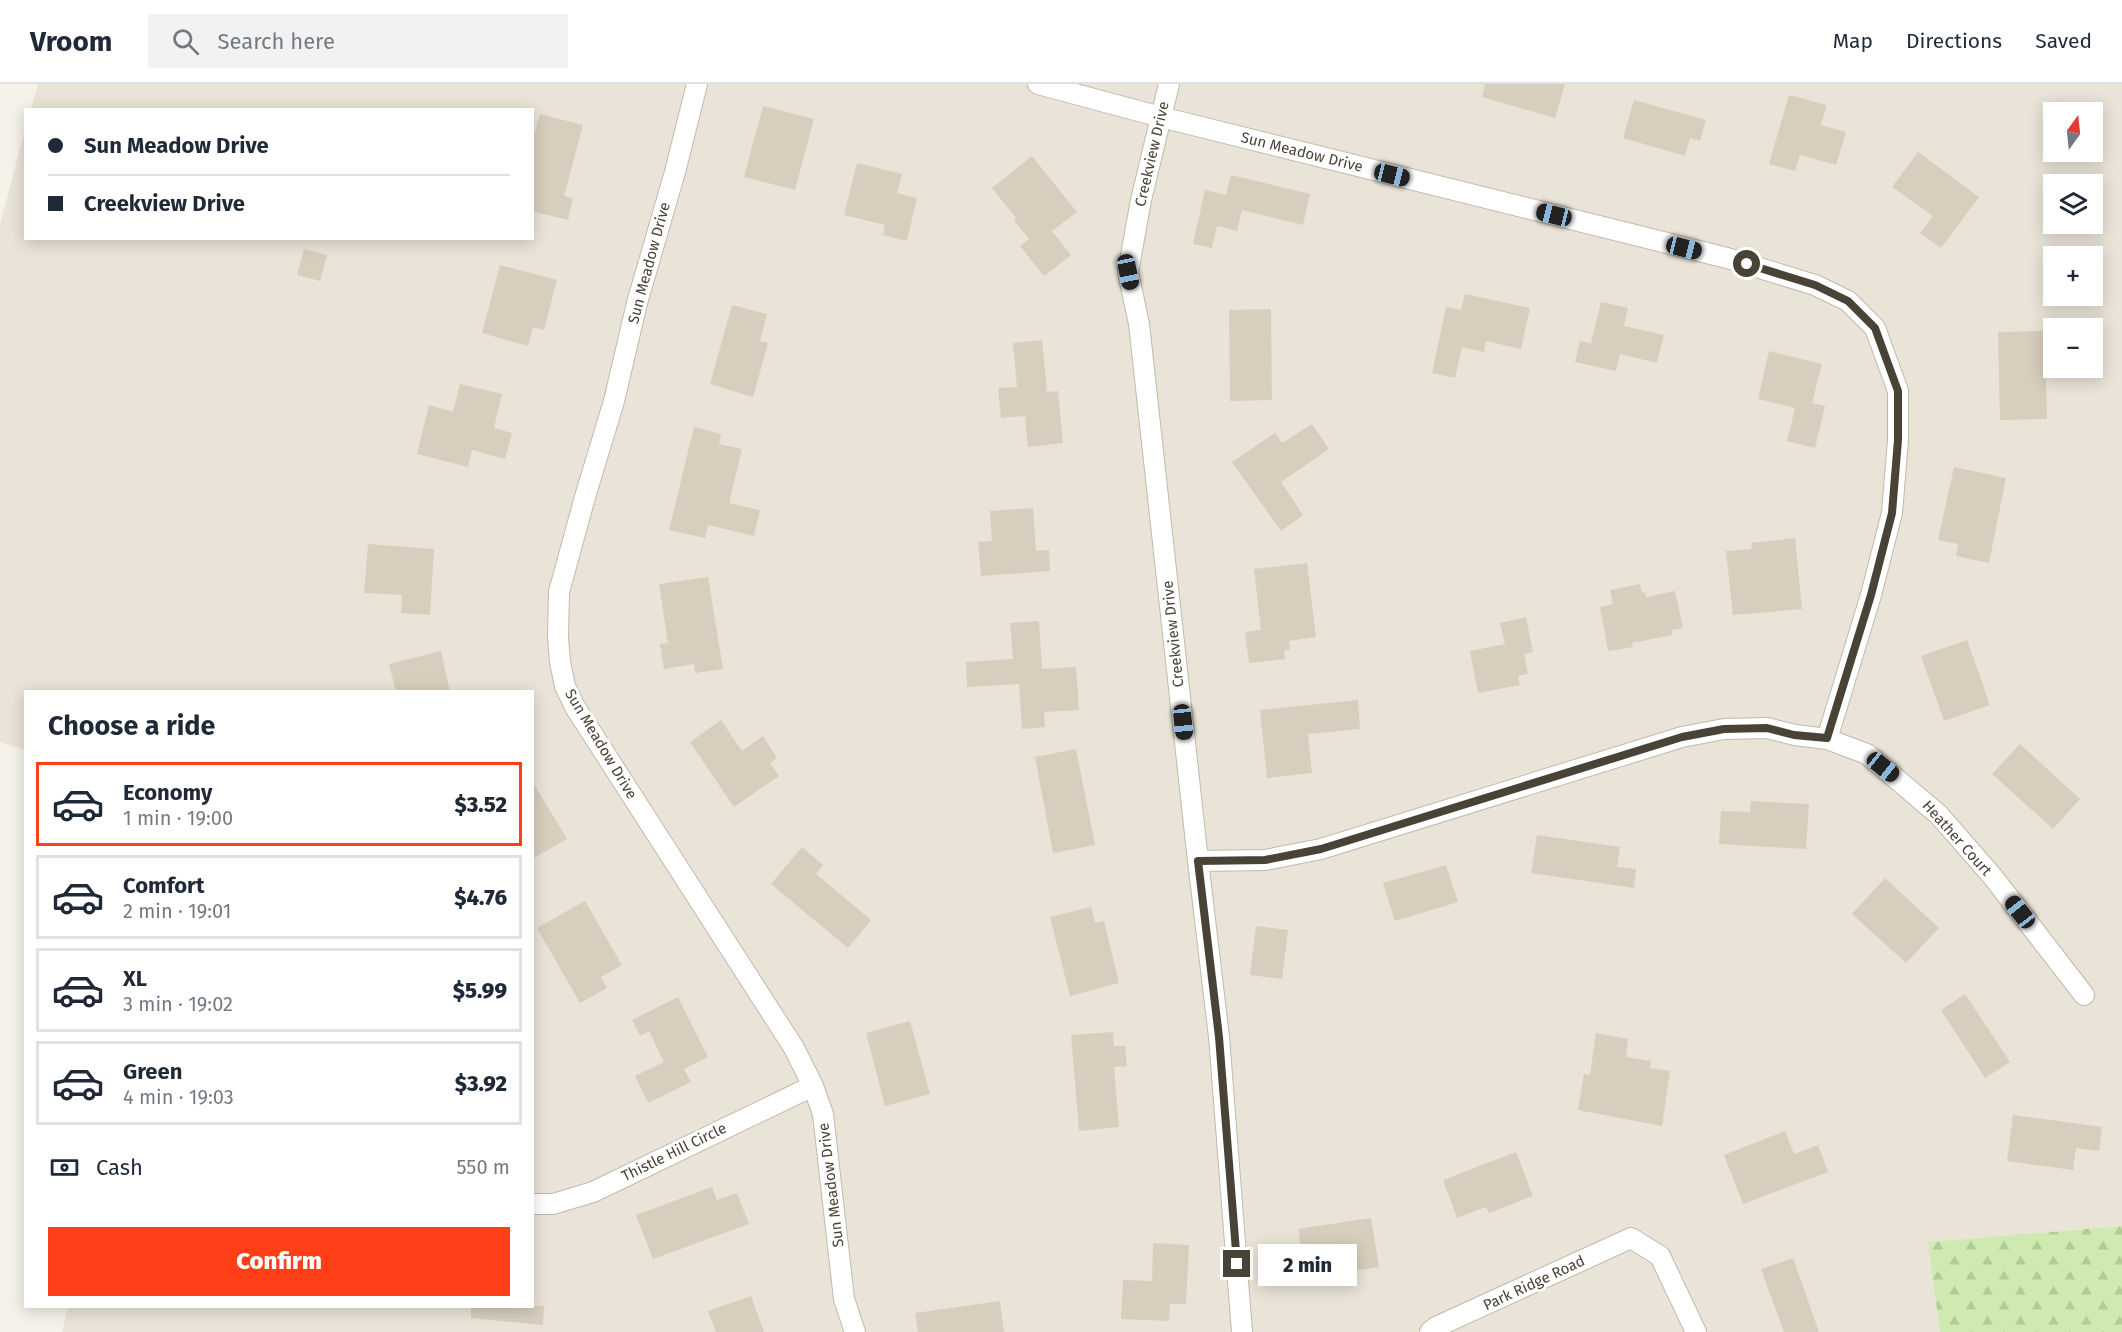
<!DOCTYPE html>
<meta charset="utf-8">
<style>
body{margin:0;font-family:"Fira Sans",sans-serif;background:#f2f2f3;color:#1f2937;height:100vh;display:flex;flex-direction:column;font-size:22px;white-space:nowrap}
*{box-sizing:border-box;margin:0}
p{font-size:20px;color:#747a83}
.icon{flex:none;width:33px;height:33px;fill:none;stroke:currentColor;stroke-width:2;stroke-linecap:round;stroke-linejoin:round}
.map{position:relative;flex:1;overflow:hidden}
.side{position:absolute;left:24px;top:606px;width:510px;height:618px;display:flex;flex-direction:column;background:#fff;border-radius:0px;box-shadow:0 3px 15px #0003}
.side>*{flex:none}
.hud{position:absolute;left:24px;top:24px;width:510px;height:132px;border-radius:0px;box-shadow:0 3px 15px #0003;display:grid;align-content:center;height:132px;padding:0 24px;background:#fff}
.needle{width:39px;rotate:15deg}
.controls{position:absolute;left:2043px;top:18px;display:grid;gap:12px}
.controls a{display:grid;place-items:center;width:60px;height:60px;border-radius:0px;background:#fff;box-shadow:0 3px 15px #0003;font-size:30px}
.end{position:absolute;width:27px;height:27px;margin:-14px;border:8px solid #494337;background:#fff;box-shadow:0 0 0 3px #fff}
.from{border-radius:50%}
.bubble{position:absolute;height:42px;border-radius:0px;background:#fff;box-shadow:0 3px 15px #0003;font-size:20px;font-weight:800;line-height:42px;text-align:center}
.car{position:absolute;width:18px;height:36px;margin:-18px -9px;border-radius:8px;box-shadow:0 0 4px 2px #0007;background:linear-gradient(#222 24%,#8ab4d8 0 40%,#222 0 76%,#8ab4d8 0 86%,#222 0)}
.hud b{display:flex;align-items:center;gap:21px;height:57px;font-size:22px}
.hud b+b{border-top:2px solid #e0e1e3}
.hud i{width:15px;height:15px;background:#1f2937}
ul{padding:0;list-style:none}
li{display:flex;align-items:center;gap:18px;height:84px;margin:0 12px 9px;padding:0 12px;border:3px solid #e0e1e3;border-radius:0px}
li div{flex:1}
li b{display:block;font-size:22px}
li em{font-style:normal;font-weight:800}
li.current{border-color:#ff3f17}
li>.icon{width:54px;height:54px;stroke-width:1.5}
h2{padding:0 24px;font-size:27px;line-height:72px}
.pay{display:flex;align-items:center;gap:15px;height:66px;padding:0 24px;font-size:22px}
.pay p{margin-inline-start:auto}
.primary-button{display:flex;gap:12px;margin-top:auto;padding:12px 24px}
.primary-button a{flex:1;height:69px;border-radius:0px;background:#ff3f17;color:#fff;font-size:24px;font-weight:800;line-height:69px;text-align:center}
header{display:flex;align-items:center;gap:36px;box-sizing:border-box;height:84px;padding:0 30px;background:#fff;border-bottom:2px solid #e0e1e3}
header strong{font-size:28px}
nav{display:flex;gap:33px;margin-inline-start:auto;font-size:21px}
.search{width:420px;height:54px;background:#f2f2f3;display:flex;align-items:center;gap:15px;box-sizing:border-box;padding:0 21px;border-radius:0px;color:#747a83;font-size:22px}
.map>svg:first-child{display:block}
.residential{fill:#e9e4d7;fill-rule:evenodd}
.forest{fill:url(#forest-firs)}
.building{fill:#d7cebe}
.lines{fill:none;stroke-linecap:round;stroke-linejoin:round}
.street-casing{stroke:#c1baab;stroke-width:22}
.street{stroke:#fff;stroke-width:20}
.route{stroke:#494337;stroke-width:8}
.labels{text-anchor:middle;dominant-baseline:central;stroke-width:6;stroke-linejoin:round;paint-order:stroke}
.street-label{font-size:15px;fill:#494337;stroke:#fff}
</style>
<header>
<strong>Vroom</strong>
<div class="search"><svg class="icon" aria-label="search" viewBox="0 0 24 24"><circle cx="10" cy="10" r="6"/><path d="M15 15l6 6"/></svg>Search here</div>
<nav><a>Map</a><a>Directions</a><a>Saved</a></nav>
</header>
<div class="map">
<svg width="2122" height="1248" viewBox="0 0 2122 1248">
<defs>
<pattern id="forest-firs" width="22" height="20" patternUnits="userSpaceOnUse" patternTransform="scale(1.5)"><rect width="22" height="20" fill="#cfeab1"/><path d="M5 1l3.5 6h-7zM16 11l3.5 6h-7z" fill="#b3ca99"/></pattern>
</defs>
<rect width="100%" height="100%" fill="#f5f2e9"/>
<path class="residential" d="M38 0H2122V1142L1929 1158 1940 1248H62L68 1223 532 1222V608H26L25 666 0 658V140L25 46 26 154H532V26L31 25ZM2054 28H2092V68H2054ZM2054 100H2092V140H2054ZM2054 172H2092V212H2054ZM2054 244H2092V284H2054Z"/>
<path class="forest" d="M2122 1142V1248H1940L1928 1158Z"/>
<path class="building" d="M1485 0H1565L1555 34 1482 13Z
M1789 11 1827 21 1821 41 1846 48 1836 81 1800 71 1795 87 1769 80Z
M1634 16 1706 36 1700 57 1690 54 1685 72 1623 54Z
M763 22 814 35 795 106 744 93Z
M540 30 583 41 564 112 573 114 568 136 532 127V59Z
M1918 68 1979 113 1941 164 1920 149 1933 132 1892 103Z
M1032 72 1077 128 1052 147 1071 171 1044 192 1020 162 1029 155 1014 136 1016 134 992 104Z
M857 79 902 90 897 109 917 114 907 157 883 151 885 141 844 131Z
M1231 91 1310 110 1303 141 1242 126 1237 147 1217 142 1212 164 1193 160 1205 106 1226 111Z
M304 165 327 171 320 197 297 191Z
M500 181 557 196 544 246 533 243 528 262 482 249Z
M1465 210 1530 224 1521 265 1486 257 1484 268 1462 263 1455 294 1432 289 1446 223 1461 226Z
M1601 218 1628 224 1624 242 1664 251 1657 279 1620 270 1616 287 1575 278 1580 257 1591 260Z
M732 221 767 230 760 257 768 259 753 313 710 300Z
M1271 225 1272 316 1230 317 1229 226Z
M2045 247 2047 335 2000 336 1998 248Z
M1042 256 1047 308 1058 307 1063 359 1028 363 1025 332 1001 334 998 304 1017 303 1013 259Z
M1769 267 1822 280 1812 319 1825 322 1815 364 1787 357 1795 324 1758 315Z
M460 300 502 310 494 344 512 349 505 375 472 366 468 383 417 370 429 321 453 328Z
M1312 340 1329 365 1281 398 1303 431 1281 447 1232 378 1275 349 1282 359Z
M694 343 721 350 719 360 742 365 729 419 760 426 754 452 708 441 705 454 669 446Z
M1954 383 2006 394 1989 479 1956 472 1958 460 1938 456Z
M1033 424 1036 467 1049 466 1050 487 981 492 978 458 992 457 990 427Z
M1795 454 1802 525 1733 531 1726 467 1752 465 1751 459Z
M368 460 434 465 430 531 401 529 402 511 364 509Z
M1307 479 1316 553 1289 557 1290 566 1284 567 1285 575 1249 579 1245 548 1261 546 1254 485Z
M708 493 723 585 695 589 694 580 664 585 660 560 668 559 659 500Z
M1640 500 1642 509 1645 508 1646 513 1675 507 1683 544 1671 546 1672 551 1632 559 1633 563 1608 567 1600 523 1613 520 1610 506Z
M1526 533 1533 568 1524 570 1528 590 1518 592 1520 601 1478 609 1470 567 1505 560 1500 539Z
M1039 537 1042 585 1076 583 1079 626 1044 628 1045 643 1022 645 1019 600 967 603 966 578 1013 575 1010 539Z
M1967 556 1990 621 1944 637 1921 572Z
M441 567 450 608H396L389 580Z
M1358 616 1360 645 1308 650 1312 689 1267 694 1260 626Z
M721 636 742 667 763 652 777 674 770 679 779 692 734 723 690 658Z
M2020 660 2080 715 2053 745 1992 690Z
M1076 665 1095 761 1053 769 1035 673Z
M532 697 567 755 532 775Z
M1751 717 1809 720 1806 765 1719 760 1721 727 1750 728Z
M1537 751 1620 763 1617 783 1636 785 1634 804 1531 789Z
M802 763 823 781 816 790 871 836 848 864 771 800Z
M1446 781 1458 818 1395 837 1383 799Z
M1885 794 1939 844 1906 879 1852 830Z
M585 817 622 881 601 893 607 904 580 919 537 844Z
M1091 823 1095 839 1104 837 1119 899 1070 912 1050 833Z
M1256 842 1288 846 1282 895 1250 891Z
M1965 910 2010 978 1985 994 1941 926Z
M678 913 708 973 684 985 691 998 648 1019 635 992 664 978 649 947 640 952 632 936Z
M910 937 930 1010 885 1022 866 949Z
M1113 948 1114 962H1125L1127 982 1114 983 1119 1043 1079 1047 1071 951Z
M1596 949 1628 955 1626 973 1651 977 1650 984 1670 987 1662 1042 1578 1026 1584 990 1590 991Z
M2013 1031 2102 1043 2099 1067 2076 1064 2073 1086 2007 1077Z
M1785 1047 1794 1070 1818 1061 1828 1088 1743 1120 1724 1071Z
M1516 1068 1533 1112 1489 1129 1486 1123 1457 1134 1443 1096Z
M712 1103 717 1116 737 1109 749 1140 653 1175 636 1131Z
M1371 1134 1379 1183 1330 1190 1327 1166 1302 1169 1298 1145Z
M1153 1159 1189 1161 1186 1220H1170L1169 1237 1121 1235 1123 1196 1152 1197Z
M1793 1174 1819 1248H1784L1761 1185Z
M751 1212 764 1248H716L708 1227Z
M1000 1217 1004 1248H918L915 1229Z
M471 1222H544L543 1241 471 1234Z"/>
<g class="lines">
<g class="street-casing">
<path id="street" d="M697 0 675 88 637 219 614 317 585 413 559 508 558 553 560 578 565 602 575 623 794 964 813 1002 823 1030 844 1215 855 1248
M1038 0 1161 33 1727 174 1815 201 1848 217 1875 244 1898 307V356L1892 429 1871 511 1827 655
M1169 0 1141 116 1128 188 1139 240 1198 777 1219 953 1242 1248
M1198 777 1265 776 1321 765 1682 653 1724 645 1767 644 1795 651 1827 655 1867 670 1939 731 1993 793 2084 911
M532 1120H553L593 1108 813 1002
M1430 1248 1436 1243 1631 1154 1660 1172 1696 1248"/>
</g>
<use href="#street" class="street"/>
</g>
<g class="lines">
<path class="route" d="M1237 1180 1219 953 1198 777 1265 776 1321 765 1682 653 1724 645 1767 644 1794 651 1827 654 1871 511 1892 429 1898 356V307L1875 244 1848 217 1815 201 1747 180"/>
</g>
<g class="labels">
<g class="street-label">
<text transform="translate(1302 68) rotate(14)">Sun Meadow Drive</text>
<text transform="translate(1152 70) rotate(-77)">Creekview Drive</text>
<text transform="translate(649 179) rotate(-75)">Sun Meadow Drive</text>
<text transform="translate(1173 550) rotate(-96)">Creekview Drive</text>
<text transform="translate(601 660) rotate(59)">Sun Meadow Drive</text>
<text transform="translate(1957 754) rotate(48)">Heather Court</text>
<text transform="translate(674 1068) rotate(-26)">Thistle Hill Circle</text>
<text transform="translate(831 1101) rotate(-97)">Sun Meadow Drive</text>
<text transform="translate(1534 1199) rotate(-25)">Park Ridge Road</text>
</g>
</g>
</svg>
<div class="controls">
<a><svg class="needle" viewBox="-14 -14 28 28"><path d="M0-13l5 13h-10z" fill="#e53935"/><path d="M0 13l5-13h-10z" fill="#747a83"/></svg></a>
<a><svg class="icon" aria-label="layers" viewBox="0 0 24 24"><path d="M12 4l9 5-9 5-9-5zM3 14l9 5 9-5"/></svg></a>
<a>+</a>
<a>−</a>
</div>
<i class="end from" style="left:1747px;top:180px"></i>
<i class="end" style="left:1237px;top:1180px"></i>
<div class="bubble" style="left:1258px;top:1160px;width:99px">2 min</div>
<i class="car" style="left:1392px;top:91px;rotate:104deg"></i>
<i class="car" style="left:1554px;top:131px;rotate:284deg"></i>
<i class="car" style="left:1684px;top:164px;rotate:104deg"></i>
<i class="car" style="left:1128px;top:188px;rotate:168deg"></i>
<i class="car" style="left:1183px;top:638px;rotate:174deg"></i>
<i class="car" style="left:1883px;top:683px;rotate:129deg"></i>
<i class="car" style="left:2020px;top:828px;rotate:322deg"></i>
<div class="hud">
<b><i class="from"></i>Sun Meadow Drive</b>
<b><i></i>Creekview Drive</b>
</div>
<section class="side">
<h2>Choose a ride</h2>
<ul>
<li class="current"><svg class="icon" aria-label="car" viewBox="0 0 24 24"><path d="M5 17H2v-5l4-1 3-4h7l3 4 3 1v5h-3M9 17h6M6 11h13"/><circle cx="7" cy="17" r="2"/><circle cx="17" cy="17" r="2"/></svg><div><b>Economy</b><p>1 min · 19:00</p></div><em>$3.52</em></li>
<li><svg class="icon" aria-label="car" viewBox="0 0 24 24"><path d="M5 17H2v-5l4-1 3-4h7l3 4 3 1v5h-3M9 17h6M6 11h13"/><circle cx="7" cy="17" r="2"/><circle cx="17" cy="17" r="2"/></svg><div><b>Comfort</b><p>2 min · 19:01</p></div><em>$4.76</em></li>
<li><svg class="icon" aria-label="car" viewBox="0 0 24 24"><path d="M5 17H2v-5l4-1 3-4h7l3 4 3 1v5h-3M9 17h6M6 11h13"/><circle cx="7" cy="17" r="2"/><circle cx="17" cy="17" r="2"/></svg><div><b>XL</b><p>3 min · 19:02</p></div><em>$5.99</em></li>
<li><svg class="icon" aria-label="car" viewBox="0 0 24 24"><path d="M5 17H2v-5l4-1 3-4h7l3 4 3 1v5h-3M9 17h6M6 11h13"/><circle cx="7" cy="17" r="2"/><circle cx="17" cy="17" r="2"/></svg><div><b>Green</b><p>4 min · 19:03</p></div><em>$3.92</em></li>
</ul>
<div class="pay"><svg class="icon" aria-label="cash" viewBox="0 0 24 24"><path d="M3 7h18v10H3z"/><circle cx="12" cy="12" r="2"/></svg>Cash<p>550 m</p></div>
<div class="primary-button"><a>Confirm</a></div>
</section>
</div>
